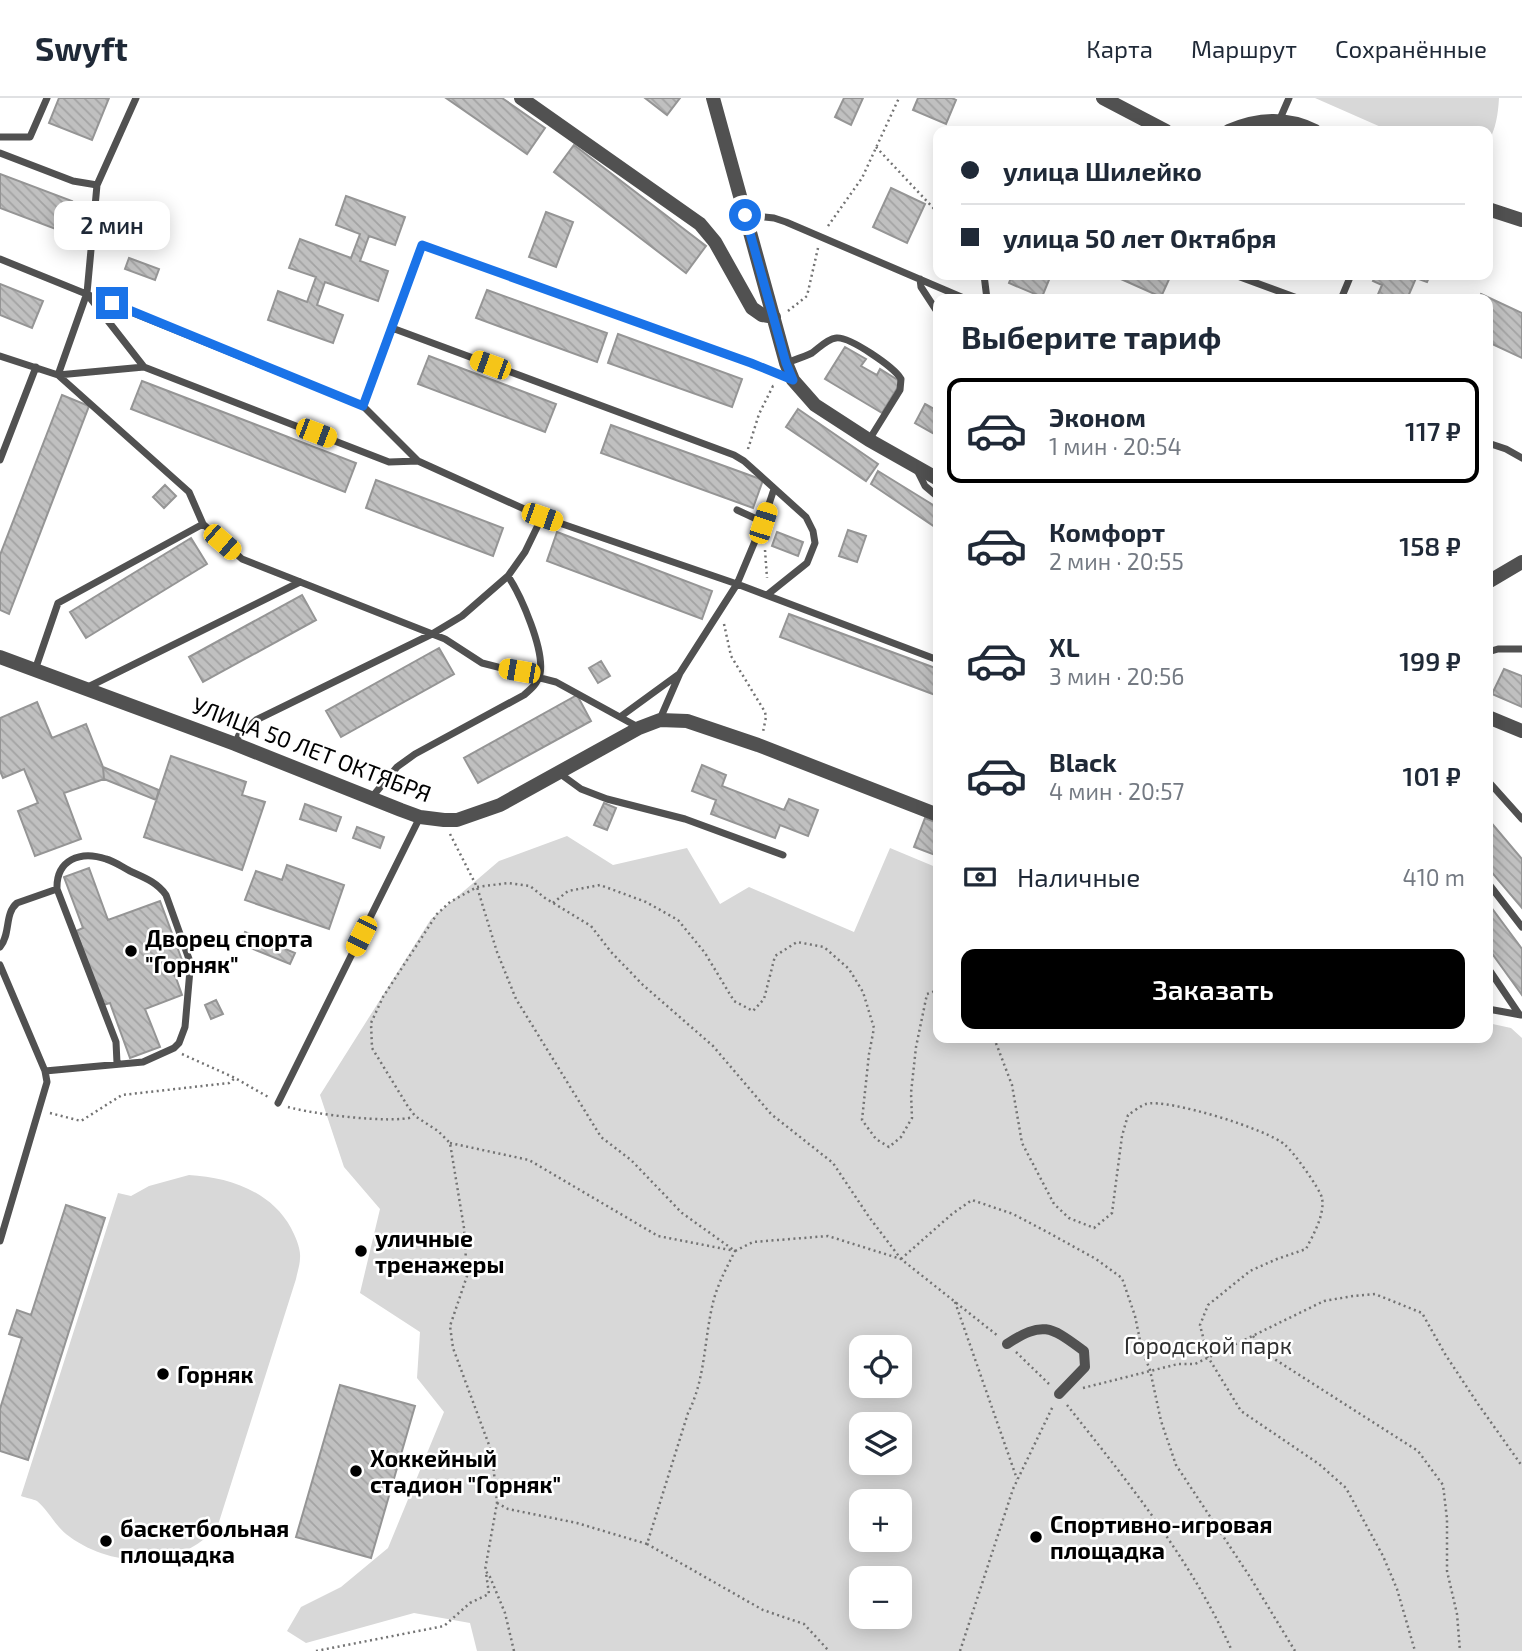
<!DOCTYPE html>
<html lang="ru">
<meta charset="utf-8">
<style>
body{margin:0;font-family:"Exo 2",sans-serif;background:#f2f2f3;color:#1f2937;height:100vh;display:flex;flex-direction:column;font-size:26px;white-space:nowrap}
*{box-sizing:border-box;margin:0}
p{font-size:23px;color:#747a83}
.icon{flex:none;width:38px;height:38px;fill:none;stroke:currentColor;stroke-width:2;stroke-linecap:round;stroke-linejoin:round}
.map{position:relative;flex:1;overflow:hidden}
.sheet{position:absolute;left:933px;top:196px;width:560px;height:749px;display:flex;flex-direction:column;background:#fff;border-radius:14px;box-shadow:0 4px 18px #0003}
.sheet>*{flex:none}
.hud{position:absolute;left:933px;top:28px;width:560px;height:154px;border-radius:14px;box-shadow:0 4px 18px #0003;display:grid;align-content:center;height:154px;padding:0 28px;background:#fff}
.tools{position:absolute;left:849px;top:1237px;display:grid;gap:14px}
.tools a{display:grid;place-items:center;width:63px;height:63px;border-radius:14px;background:#fff;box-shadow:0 4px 18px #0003;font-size:35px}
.end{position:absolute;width:32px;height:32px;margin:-16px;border:9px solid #1a73e8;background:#fff;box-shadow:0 0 0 4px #fff}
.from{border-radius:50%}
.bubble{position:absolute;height:49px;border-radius:14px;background:#fff;box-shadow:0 4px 18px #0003;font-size:23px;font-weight:600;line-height:49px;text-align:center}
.car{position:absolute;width:21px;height:42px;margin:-21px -10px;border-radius:9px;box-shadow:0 0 5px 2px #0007;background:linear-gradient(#f5c518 24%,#345 0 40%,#f5c518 0 76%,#345 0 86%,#f5c518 0)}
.hud b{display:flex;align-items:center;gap:24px;height:66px;font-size:26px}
.hud b+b{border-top:2px solid #e0e1e3}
.hud i{width:18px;height:18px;background:#1f2937}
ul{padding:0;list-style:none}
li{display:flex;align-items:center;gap:21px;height:105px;margin:0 14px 10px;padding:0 14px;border:4px solid transparent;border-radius:14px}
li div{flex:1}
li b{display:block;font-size:26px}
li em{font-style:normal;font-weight:600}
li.on{border-color:#000}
li>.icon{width:63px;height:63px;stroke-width:1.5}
h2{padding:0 28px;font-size:32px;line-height:84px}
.pay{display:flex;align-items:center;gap:18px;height:77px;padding:0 28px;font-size:26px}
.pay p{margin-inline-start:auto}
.action{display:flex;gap:14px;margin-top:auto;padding:14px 28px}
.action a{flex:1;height:80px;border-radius:14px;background:#000;color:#fff;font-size:28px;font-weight:600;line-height:80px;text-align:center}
header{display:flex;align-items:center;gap:42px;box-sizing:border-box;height:98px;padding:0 35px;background:#fff;border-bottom:2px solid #e0e1e3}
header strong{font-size:33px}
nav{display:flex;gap:38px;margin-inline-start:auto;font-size:24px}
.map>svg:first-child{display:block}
.green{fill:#d8d8d8;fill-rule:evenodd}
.building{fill:url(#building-back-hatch);stroke:#959595;stroke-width:2}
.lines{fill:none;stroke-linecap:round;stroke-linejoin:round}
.path{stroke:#737373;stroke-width:2.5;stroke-dasharray:2 3.5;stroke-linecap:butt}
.service{stroke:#515151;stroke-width:7}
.pedestrian{stroke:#515151;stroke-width:10}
.minor{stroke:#515151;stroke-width:14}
.route{stroke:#1a73e8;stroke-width:9}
.poi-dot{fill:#000;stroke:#fff;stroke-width:2.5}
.labels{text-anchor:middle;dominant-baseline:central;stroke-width:5;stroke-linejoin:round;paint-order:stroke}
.street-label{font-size:23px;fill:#000;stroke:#fff}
.poi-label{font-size:23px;font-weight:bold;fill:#000;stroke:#fff;text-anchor:start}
.park-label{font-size:23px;fill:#2f2f2f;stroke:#fff}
</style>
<header>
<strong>Swyft</strong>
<nav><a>Карта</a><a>Маршрут</a><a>Сохранённые</a></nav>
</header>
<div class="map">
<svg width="1522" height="1553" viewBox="0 0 1522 1553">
<defs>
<pattern id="building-back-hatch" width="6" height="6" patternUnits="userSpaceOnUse" patternTransform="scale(1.75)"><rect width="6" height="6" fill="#c0c0c0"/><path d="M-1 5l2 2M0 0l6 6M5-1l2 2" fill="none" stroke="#a3a3a3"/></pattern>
</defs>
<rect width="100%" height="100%" fill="#fff"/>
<path class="green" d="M1315 0H1499C1498 17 1496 30 1488 45V33H1390Z
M567 738 613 767 687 750 720 806 749 789 854 834 890 750 938 770V940H1488V925L1511 930 1522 940V1553H477L470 1525 414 1515 306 1545 287 1533 301 1509 341 1489 388 1450 444 1314 417 1280 420 1234 360 1195 380 1111 344 1069 320 997 431 821 499 763ZM861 1250H900V1288H861ZM861 1326H900V1365H861ZM861 1404H900V1442H861ZM861 1480H900V1519H861Z
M189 1077C228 1079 271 1093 291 1130 295 1138 301 1150 300 1160 300 1167 297 1175 296 1181L218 1427C182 1473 110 1471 66 1436 55 1427 47 1411 37 1403 33 1401 26 1400 21 1398L118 1095 131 1098 149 1088Z"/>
<path class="building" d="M59 0H109L92 42 49 25Z
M446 0H502L545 30 527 56Z
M645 0H680L667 17Z
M844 0H863L851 27 835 19Z
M918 0H952L956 2 946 26 913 12Z
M574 47 706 148 686 175 554 74Z
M0 76 72 103 61 133 0 110Z
M891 90 925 106 907 145 873 129Z
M346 98 405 119 395 147 369 138 360 163 388 173 378 203 325 184 317 207 343 217 333 245 268 222 278 193 307 204 316 179 289 170 300 141 351 160 360 136 336 127Z
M546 114 573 124 556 169 529 159Z
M129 160 159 171 155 182 125 171Z
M1012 177H1051L1042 199 1009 185Z
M1112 177H1171L1161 199Z
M1376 177H1430L1427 184 1416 180 1407 201H1376L1382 187 1373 183Z
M0 186 43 203 32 230 0 217Z
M487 192 607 235 597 264 476 220Z
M1481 196 1522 215V260L1488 244V201H1479Z
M618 236 742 281 732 309 608 265Z
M845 249 866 261 861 268 877 277 880 271 901 284 882 315 825 281Z
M429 258 556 306 545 334 418 286Z
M142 283 356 365 345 394 131 311Z
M62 297 89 308 9 516 0 512V457Z
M925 306 938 313V338L915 325Z
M798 311 878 366 866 383 786 329Z
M611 327 763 382 753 410 601 355Z
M878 373 938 410V431L871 386Z
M376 382 503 430 493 458 366 410Z
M165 387 176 398 164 410 153 399Z
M848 432 866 438 857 464 839 458Z
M557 434 712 493 702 521 547 463Z
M777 434 803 444 798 458 772 448Z
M191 440 207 466 86 540 70 514Z
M302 497 316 522 203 584 189 559Z
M789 516 938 571V598L780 539Z
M439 550 454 576 341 639 326 613Z
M601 563 610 578 598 585 589 570Z
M1504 571 1522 578V609L1492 596Z
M577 597 591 623 478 685 464 660Z
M37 604 52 640 86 626 103 669 104 681 64 695 81 741 35 758 18 713 38 705 24 671 3 680 0 673V620Z
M171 658 246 684 242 697 265 704 242 772 144 739Z
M702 667 726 677 722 688 784 712 789 701 818 712 808 738 780 727 775 740 711 716 716 702 692 693Z
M103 669 159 692 156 702 104 681Z
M604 705 616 710 607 732 594 727Z
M305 706 341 719 336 733 300 721Z
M925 720 938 725V758L914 749Z
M1488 721 1522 761V810L1488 770Z
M357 729 384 739 380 750 353 740Z
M287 767 344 787 329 831 245 802 256 773 282 782Z
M89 770 108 822 160 803 186 873 175 877 182 897 145 911 160 949 130 960 110 905 103 907 76 833 83 830 64 779Z
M1488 805 1522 851V897L1488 850Z
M245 834 295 855 290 866 241 846Z
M216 902 223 916 211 921 205 907Z
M66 1107 105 1120 28 1362 0 1353V1311L22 1240 9 1236 17 1212 31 1217Z
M340 1287 415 1308 371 1460 296 1439Z"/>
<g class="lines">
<path class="path" d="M876 49 938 115
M828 128 862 80 899 0
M788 213 807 198 818 150
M748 351 759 316 773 288 775 289
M765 452 767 480
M724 526 731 558 765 614 766 619 763 634
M450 736 477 789 497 854 516 901 601 1039 631 1062 682 1115 735 1153 753 1144 828 1138 901 1161
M553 805 568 793 600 787 646 804 678 822 705 855 734 903 753 913 764 901 775 858 797 844 824 849 849 871 863 894 874 930 869 956 862 1022 876 1041 889 1049 901 1039 912 1020 911 995 916 949 927 896 938 892
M994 940 1012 987 1022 1045 1054 1106 1069 1120 1094 1130 1112 1115 1122 1038 1128 1017C1133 1014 1140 1008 1146 1006 1167 1000 1270 1032 1285 1047 1293 1053 1320 1091 1322 1100 1325 1117 1313 1137 1306 1151L1277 1161 1250 1173 1208 1207 1200 1227 1208 1259 1241 1313 1319 1366 1346 1390 1383 1458 1397 1491 1415 1553
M182 956 235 980 270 1000
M288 1009C312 1016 391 1026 413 1019
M50 1015 81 1023 122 997 229 985 235 980
M450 1045 529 1062 658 1138 735 1153C726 1171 716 1189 712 1209 704 1245 705 1282 688 1315L647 1446 763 1512 804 1526 829 1553
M901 1161 952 1116 972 1102 1013 1116 1049 1135 1096 1161 1122 1180 1135 1218 1142 1252 1150 1272 1161 1323 1176 1367 1250 1479 1295 1553
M955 1204 1017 1381
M1253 1238 1265 1255 1418 1353 1443 1387 1447 1421V1473L1457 1516 1460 1553
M1016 1254 1049 1286
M1083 1290 1178 1266H1195L1324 1203 1353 1198 1375 1196 1422 1215 1445 1256 1478 1306 1522 1368
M1067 1307C1128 1384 1192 1463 1232 1553
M497 1405 508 1411 577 1425 647 1446
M316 1553 444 1528 470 1505 489 1496 486 1475
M514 1553 505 1515 490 1479 485 1472 497 1405 492 1355 453 1250 450 1228 467 1178 464 1130 450 1045 438 1033 415 1018 407 1007 372 950 371 925 383 899 437 816 450 804 477 789 508 785 530 788 545 800 591 828 611 854 643 887 713 948 771 1016 833 1065 869 1119 901 1161 998 1238
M960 1553 1013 1391 1053 1308"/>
<path class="service" d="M136 0 97 87 87 195 58 277 144 269 389 364 418 363
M1279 23 1289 0
M0 39H30L47 0
M0 55 73 83 97 87
M745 117 774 120 786 124 966 201
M0 161 363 308 418 363 542 419 737 486 938 562
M984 177 987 201
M1240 179 1300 201
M920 181 921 189 938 215
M87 196 144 269
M1341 201 1351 177
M392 230 734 357 744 363 806 419 813 433 815 445 807 465 767 497
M0 258 58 277 189 394 203 426 242 461 445 541 482 565 556 584 638 629
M786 265C794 262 804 259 812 255 819 250 827 241 836 240 849 238 894 269 901 281L900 292 869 342
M363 308 422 147 751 265 792 282
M1488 345 1506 351 1522 360
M0 362 36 269
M917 372 925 388 938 399
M737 412 763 424 774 391
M1488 554 1498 551H1522
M35 572 58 505 203 426
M88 589 300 484
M620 619 679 576
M660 621 680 575 737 486 763 424
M235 646 239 637 256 622 432 536 462 518 508 478 525 454 542 419
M559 675 581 691 607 701 685 721 783 757
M1488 683 1522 721
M372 699 397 669 415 656 524 597C531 591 538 585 540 576 545 552 521 498 508 478
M1488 785 1522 829
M0 849C11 836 4 816 17 805L57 791
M0 867 45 973 47 984 0 1143
M1488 870 1519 916
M1488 911 1521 917
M45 973 143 964 174 950 179 945 185 929 190 872 189 861 166 797C157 784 143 779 130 773 122 769 114 763 106 761 80 752 56 762 57 791L116 944 117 965
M278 1005 420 719"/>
<path class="pedestrian" d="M1007 1246C1044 1222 1051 1229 1084 1253L1085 1269 1059 1296"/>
<path class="minor" d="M521 0 700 126 715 144 752 210 762 217 774 219
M713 0 786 265 793 282 815 307 869 342 938 381
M1103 0 1166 33
M1229 33C1257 21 1287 19 1315 33
M1488 111 1522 122
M1488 484 1522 464
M0 559 235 646 401 712 420 719 444 722H457L500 707 639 630 660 622 687 623 758 647 938 717
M1488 619 1522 633"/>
</g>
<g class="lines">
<path class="route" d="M112 205 363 308 422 147 751 265 793 282 786 265 745 117"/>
</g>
<g class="poi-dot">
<circle cx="131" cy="853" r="7"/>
<circle cx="361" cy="1153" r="7"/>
<circle cx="163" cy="1276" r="7"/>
<circle cx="356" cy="1373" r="7"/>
<circle cx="1036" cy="1439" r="7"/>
<circle cx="106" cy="1443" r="7"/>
</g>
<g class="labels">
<g class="street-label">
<text transform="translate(312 651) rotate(21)">УЛИЦА 50 ЛЕТ ОКТЯБРЯ</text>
</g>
<g class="poi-label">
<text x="145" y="840">Дворец спорта<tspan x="145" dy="26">"Горняк"</tspan></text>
<text x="375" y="1140">уличные<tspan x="375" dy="26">тренажеры</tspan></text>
<text x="177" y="1276">Горняк</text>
<text x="370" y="1360">Хоккейный<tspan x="370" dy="26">стадион "Горняк"</tspan></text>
<text x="1050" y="1426">Спортивно-игровая<tspan x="1050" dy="26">площадка</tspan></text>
<text x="120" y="1430">баскетбольная<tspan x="120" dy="26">площадка</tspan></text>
</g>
<g class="park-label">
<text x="1208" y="1247">Городской парк</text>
</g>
</g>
</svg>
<div class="tools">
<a><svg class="icon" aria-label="locate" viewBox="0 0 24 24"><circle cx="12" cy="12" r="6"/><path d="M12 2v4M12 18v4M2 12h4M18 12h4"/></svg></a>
<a><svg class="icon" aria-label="layers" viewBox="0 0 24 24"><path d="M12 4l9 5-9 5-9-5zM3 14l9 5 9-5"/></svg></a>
<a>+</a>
<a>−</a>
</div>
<i class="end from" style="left:745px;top:117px"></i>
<i class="end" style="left:112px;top:205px"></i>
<div class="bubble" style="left:54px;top:103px;width:116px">2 мин</div>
<i class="car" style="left:490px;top:267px;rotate:290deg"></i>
<i class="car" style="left:316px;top:335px;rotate:111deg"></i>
<i class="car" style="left:542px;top:419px;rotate:109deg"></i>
<i class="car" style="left:763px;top:425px;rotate:18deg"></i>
<i class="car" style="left:222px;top:444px;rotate:131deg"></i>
<i class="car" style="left:519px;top:573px;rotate:280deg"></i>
<i class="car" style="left:361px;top:838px;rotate:207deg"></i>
<div class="hud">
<b><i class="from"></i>улица Шилейко</b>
<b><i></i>улица 50 лет Октября</b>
</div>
<section class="sheet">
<h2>Выберите тариф</h2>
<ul>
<li class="on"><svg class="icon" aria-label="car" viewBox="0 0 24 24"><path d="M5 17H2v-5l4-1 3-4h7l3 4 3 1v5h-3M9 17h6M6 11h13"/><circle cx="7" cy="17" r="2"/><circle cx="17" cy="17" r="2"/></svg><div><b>Эконом</b><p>1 мин · 20:54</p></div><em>117 ₽</em></li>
<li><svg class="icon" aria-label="car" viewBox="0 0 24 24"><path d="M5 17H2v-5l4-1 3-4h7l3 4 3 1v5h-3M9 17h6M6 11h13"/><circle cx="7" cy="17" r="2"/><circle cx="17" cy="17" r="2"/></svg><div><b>Комфорт</b><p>2 мин · 20:55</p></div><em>158 ₽</em></li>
<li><svg class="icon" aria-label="car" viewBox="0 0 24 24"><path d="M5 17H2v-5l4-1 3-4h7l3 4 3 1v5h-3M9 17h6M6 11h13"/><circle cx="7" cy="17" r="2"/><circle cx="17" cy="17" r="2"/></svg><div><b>XL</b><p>3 мин · 20:56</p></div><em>199 ₽</em></li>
<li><svg class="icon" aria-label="car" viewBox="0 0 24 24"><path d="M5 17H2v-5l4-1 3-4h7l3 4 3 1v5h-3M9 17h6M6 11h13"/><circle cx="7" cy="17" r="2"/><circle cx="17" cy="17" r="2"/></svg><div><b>Black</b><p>4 мин · 20:57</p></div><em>101 ₽</em></li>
</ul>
<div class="pay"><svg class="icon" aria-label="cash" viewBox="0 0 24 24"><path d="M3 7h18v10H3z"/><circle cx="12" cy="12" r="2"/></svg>Наличные<p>410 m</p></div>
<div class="action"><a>Заказать</a></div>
</section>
</div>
